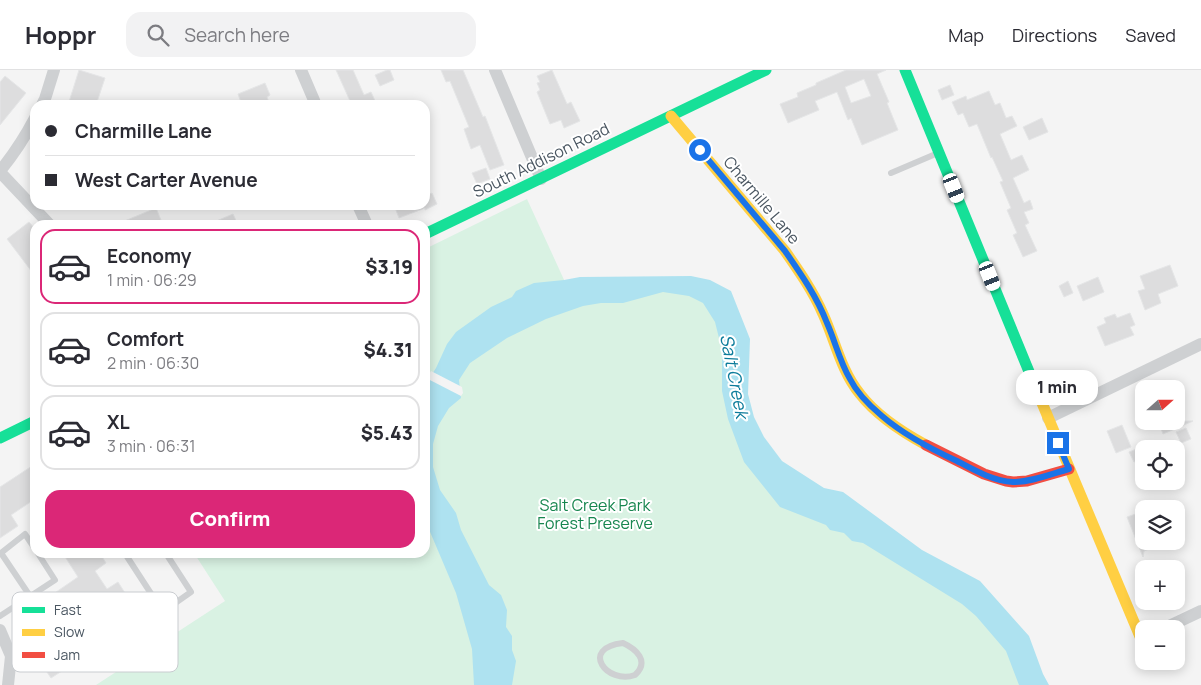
<!DOCTYPE html>
<meta charset="utf-8">
<style>
body{margin:0;font-family:Manrope,sans-serif;background:#f2f2f3;color:#2b2b33;height:100vh;display:flex;flex-direction:column;font-size:19px;white-space:nowrap}
*{box-sizing:border-box;margin:0}
p{font-size:16px;color:#7c7c81}
.icon{flex:none;width:28px;height:28px;fill:none;stroke:currentColor;stroke-width:2;stroke-linecap:round;stroke-linejoin:round}
.map{position:relative;flex:1;overflow:hidden}
.sheet{position:absolute;left:30px;top:150px;width:400px;height:338px;display:flex;flex-direction:column;background:#fff;border-radius:15px;box-shadow:0 2px 12px #0003}
.sheet>*{flex:none}
.hud{position:absolute;left:30px;top:30px;width:400px;height:110px;border-radius:15px;box-shadow:0 2px 12px #0003;display:grid;align-content:center;height:110px;padding:0 15px;background:#fff}
.needle{width:32px;rotate:69deg}
.controls{position:absolute;left:1135px;top:310px;display:grid;gap:10px}
.controls a{display:grid;place-items:center;width:50px;height:50px;border-radius:10px;background:#fff;box-shadow:0 2px 12px #0003;font-size:25px}
.end{position:absolute;width:22px;height:22px;margin:-11px;border:6px solid #1a73e8;background:#fff;box-shadow:0 0 0 2px #fff}
.from{border-radius:50%}
.bubble{position:absolute;height:35px;border-radius:15px;background:#fff;box-shadow:0 2px 12px #0003;font-size:16px;font-weight:800;line-height:35px;text-align:center}
.car{position:absolute;width:15px;height:30px;margin:-15px -8px;border-radius:6px;box-shadow:0 0 4px 1px #0007;background:linear-gradient(#fff 24%,#345 0 40%,#fff 0 76%,#345 0 86%,#fff 0)}
.hud b{display:flex;align-items:center;gap:18px;height:48px;font-size:19px}
.hud b+b{border-top:1px solid #e1e1e2}
.hud i{width:12px;height:12px;background:#2b2b33}
ul{padding:9px 0 0;list-style:none}
li{display:flex;align-items:center;gap:15px;height:75px;margin:0 10px 8px;padding:0 5px;border:2px solid #e1e1e2;border-radius:15px}
li div{flex:1}
li b{display:block;font-size:19px}
li em{font-style:normal;font-weight:800}
li.selected{border-color:#db2777}
li>.icon{width:45px;height:45px;stroke-width:1.5}
.button{display:flex;gap:10px;margin-top:auto;padding:10px 15px}
.button a{flex:1;height:58px;border-radius:15px;background:#db2777;color:#fff;font-size:20px;font-weight:800;line-height:58px;text-align:center}
header{display:flex;align-items:center;gap:30px;box-sizing:border-box;height:70px;padding:0 25px;background:#fff;border-bottom:1px solid #e1e1e2}
header strong{font-size:24px}
nav{display:flex;gap:28px;margin-inline-start:auto;font-size:18px}
.search{width:350px;height:45px;background:#f2f2f3;display:flex;align-items:center;gap:12px;box-sizing:border-box;padding:0 18px;border-radius:15px;color:#7c7c81;font-size:19px}
.map>svg:first-child{display:block}
.green{fill:#d9f2e3}
.water{fill:#aee2f0}
.pier{fill:#f4f4f4}
.building{fill:#ddddde;stroke:#e5e6e7;fill-rule:evenodd}
.lines{fill:none;stroke-linecap:round;stroke-linejoin:round}
.lane{stroke:#ced0d2;stroke-width:6}
.street{stroke:#ced0d2;stroke-width:12}
.fast{stroke:#16e098;stroke-width:11}
.slow{stroke:#ffcf43;stroke-width:11}
.jam{stroke:#f24e42;stroke-width:11}
.route{stroke:#1a73e8;stroke-width:6}
.labels{text-anchor:middle;dominant-baseline:central;stroke-width:4;stroke-linejoin:round;paint-order:stroke}
.street-label{font-size:16px;fill:#4a5661;stroke:#fff}
.park-label{font-size:16px;fill:#17864f;stroke:#fff}
.water-label{font-size:18px;font-style:italic;fill:#0c7c9b;stroke:#fff}
.key{fill:#fff;stroke:#c9ccd0;stroke-width:1}
.key-label{font-size:14px;fill:#4a5661}
</style>
<header>
<strong>Hoppr</strong>
<div class="search"><svg class="icon" aria-label="search" viewBox="0 0 24 24"><circle cx="10" cy="10" r="6"/><path d="M15 15l6 6"/></svg>Search here</div>
<nav><a>Map</a><a>Directions</a><a>Saved</a></nav>
</header>
<div class="map">
<svg width="1201" height="615" viewBox="0 0 1201 615">
<rect width="100%" height="100%" fill="#f4f4f4"/>
<path class="green" d="M527 129 571 225 683 213 724 244 751 377 994 550 1029 615H96L225 531 194 483 425 482V179Z"/>
<path class="water" d="M691 206 710 210 731 221 750 269 748 324 754 347 764 367 782 391 824 418 843 422 922 480 980 511 1029 566 1043 604 1049 615H1019L1006 581 976 546 962 534 863 473 852 471 844 463 830 460 826 455 780 437 744 392 728 349 722 321V280L715 252 703 233 689 226 663 222 623 233H601L583 236 546 249 507 268 470 293 459 310 461 328 449 338 438 356 433 374V397L440 420 456 443 461 460 489 515 501 525 507 540 506 557 512 566V580L516 591 512 615H474L472 579 456 523 425 450V315L436 298 447 274 456 262 491 237 512 227 516 221 534 213 564 210 580 207Z"/>
<path class="pier" d="M431 301 462 317 463 323 461 326 426 308Z"/>
<path class="building" d="M79 0 105 8 96 35H68Z
M336 0H353L364 25 371 22 377 35H341L350 31Z
M387 0H390L394 10 380 16 375 5Z
M441 0H463L483 47 485 46 504 95 490 100 480 75 471 79 464 59 469 57 450 11 446 12Z
M552 0 567 34 571 32 580 51 564 58 561 50 550 54 537 22 540 20 537 13 540 12 537 6Z
M846 0H886L877 4 889 32 887 33 898 60 862 75 851 48 848 50 837 22 815 31 819 40 788 53 780 34 798 27 797 23 816 15V13ZM864 9 871 26 851 33 845 17Z
M5 6 26 23 0 55V12Z
M265 13 270 25 267 27 270 35H242L238 24Z
M950 15 954 25 942 30 938 20Z
M989 21 995 35 1000 33 1006 48 1012 46 1017 56 1000 64 1011 90 1022 85 1029 100 1013 108 1024 133 1030 130 1033 139 1024 142 1029 153 1025 155 1037 181 1023 187 1013 165 1017 163 1007 140 1011 138 1000 112 1003 111 992 87 991 88 977 54 969 57 963 43 958 45 952 32 966 26 967 30Z
M1042 48 1048 62 1029 70 1023 57Z
M486 98 490 109 477 114 472 103Z
M432 123 437 134 425 140V138L399 148 394 135H425V126Z
M156 138 163 155H115Z
M233 144 238 155H207Z
M29 152 35 159V206L7 169Z
M1170 195 1178 216 1158 224 1161 233 1145 240 1138 221 1145 219 1140 206Z
M1098 207 1104 222 1083 231 1077 216Z
M1068 211 1073 223 1064 227 1059 216Z
M1130 243 1135 255 1130 257 1134 265 1105 276 1097 257 1106 253 1104 248 1115 244 1117 248Z
M1158 351H1193L1163 364Z
M1122 355 1131 377 1116 383 1107 361Z
M1186 358 1191 369 1181 373 1176 362Z
M1139 378 1143 388 1134 392 1129 382Z
M35 394V429L11 445 18 456 0 468V417Z
M1144 441V471L1167 472 1144 481 1143 487 1127 447Z
M62 482H99L106 493 95 501 107 519 118 512 134 537 109 553 95 532 76 544 90 566 68 580 76 592 51 608 34 583 56 569 49 558 60 550 46 529 78 507Z"/>
<g class="lines">
<path class="lane" d="M891 103 938 83
M124 482 163 542
M30 526 1 483 25 464 35 479
M0 546 55 510 37 482
M623 573C636 579 650 591 635 605 607 615 579 578 623 573Z
M94 590 191 522 165 482"/>
<path class="street" d="M301 0 316 35
M495 0 541 109
M42 35 45 29 54 0
M0 101C14 84 25 67 35 48
M0 102 50 155
M358 135 367 155
M1048 348 1201 274
M1163 559 1201 541
M0 560 11 586 8 615
M1150 591 1151 593"/>
<path class="fast" d="M905 0 1037 321
M425 164 766 0
M0 368 35 351"/>
<path class="slow" d="M671 46 785 181C799 201 813 221 823 244 835 270 841 301 860 324 877 346 902 362 926 375
M1037 321 1144 576"/>
<path class="jam" d="M926 375 984 404 1006 411 1013 412 1027 411 1069 399"/>
</g>
<g class="lines">
<path class="route" d="M700 80 785 181C801 204 817 227 827 253 835 271 840 292 850 309 857 323 870 336 882 346 904 365 931 379 957 391 974 400 993 411 1013 412 1032 412 1051 404 1069 399L1058 373"/>
</g>
<g class="labels">
<g class="street-label">
<text transform="translate(541 90) rotate(-26)">South Addison Road</text>
<text transform="translate(762 130) rotate(50)">Charmille Lane</text>
</g>
<g class="park-label">
<text x="595" y="435">Salt Creek Park<tspan x="595" dy="18">Forest Preserve</tspan></text>
</g>
<g class="water-label">
<text transform="translate(735 306) rotate(79)">Salt Creek</text>
</g>
</g>
<rect x="12" y="522" width="166" height="80" rx="8" class="key"/>
<rect x="22" y="537" width="23" height="6" fill="#16e098"/>
<rect x="22" y="559" width="23" height="7" fill="#ffcf43"/>
<rect x="22" y="582" width="23" height="6" fill="#f24e42"/>
<g class="key-label">
<text x="54" y="545">Fast</text>
<text x="54" y="567">Slow</text>
<text x="54" y="590">Jam</text>
</g>
</svg>
<div class="controls">
<a><svg class="needle" viewBox="-14 -14 28 28"><path d="M0-13l5 13h-10z" fill="#e53935"/><path d="M0 13l5-13h-10z" fill="#7c7c81"/></svg></a>
<a><svg class="icon" aria-label="locate" viewBox="0 0 24 24"><circle cx="12" cy="12" r="6"/><path d="M12 2v4M12 18v4M2 12h4M18 12h4"/></svg></a>
<a><svg class="icon" aria-label="layers" viewBox="0 0 24 24"><path d="M12 4l9 5-9 5-9-5zM3 14l9 5 9-5"/></svg></a>
<a>+</a>
<a>−</a>
</div>
<i class="end from" style="left:700px;top:80px"></i>
<i class="end" style="left:1058px;top:373px"></i>
<div class="bubble" style="left:1016px;top:300px;width:82px">1 min</div>
<i class="car" style="left:954px;top:118px;rotate:158deg"></i>
<i class="car" style="left:990px;top:206px;rotate:158deg"></i>
<div class="hud">
<b><i class="from"></i>Charmille Lane</b>
<b><i></i>West Carter Avenue</b>
</div>
<section class="sheet">
<ul>
<li class="selected"><svg class="icon" aria-label="car" viewBox="0 0 24 24"><path d="M5 17H2v-5l4-1 3-4h7l3 4 3 1v5h-3M9 17h6M6 11h13"/><circle cx="7" cy="17" r="2"/><circle cx="17" cy="17" r="2"/></svg><div><b>Economy</b><p>1 min · 06:29</p></div><em>$3.19</em></li>
<li><svg class="icon" aria-label="car" viewBox="0 0 24 24"><path d="M5 17H2v-5l4-1 3-4h7l3 4 3 1v5h-3M9 17h6M6 11h13"/><circle cx="7" cy="17" r="2"/><circle cx="17" cy="17" r="2"/></svg><div><b>Comfort</b><p>2 min · 06:30</p></div><em>$4.31</em></li>
<li><svg class="icon" aria-label="car" viewBox="0 0 24 24"><path d="M5 17H2v-5l4-1 3-4h7l3 4 3 1v5h-3M9 17h6M6 11h13"/><circle cx="7" cy="17" r="2"/><circle cx="17" cy="17" r="2"/></svg><div><b>XL</b><p>3 min · 06:31</p></div><em>$5.43</em></li>
</ul>
<div class="button"><a>Confirm</a></div>
</section>
</div>
